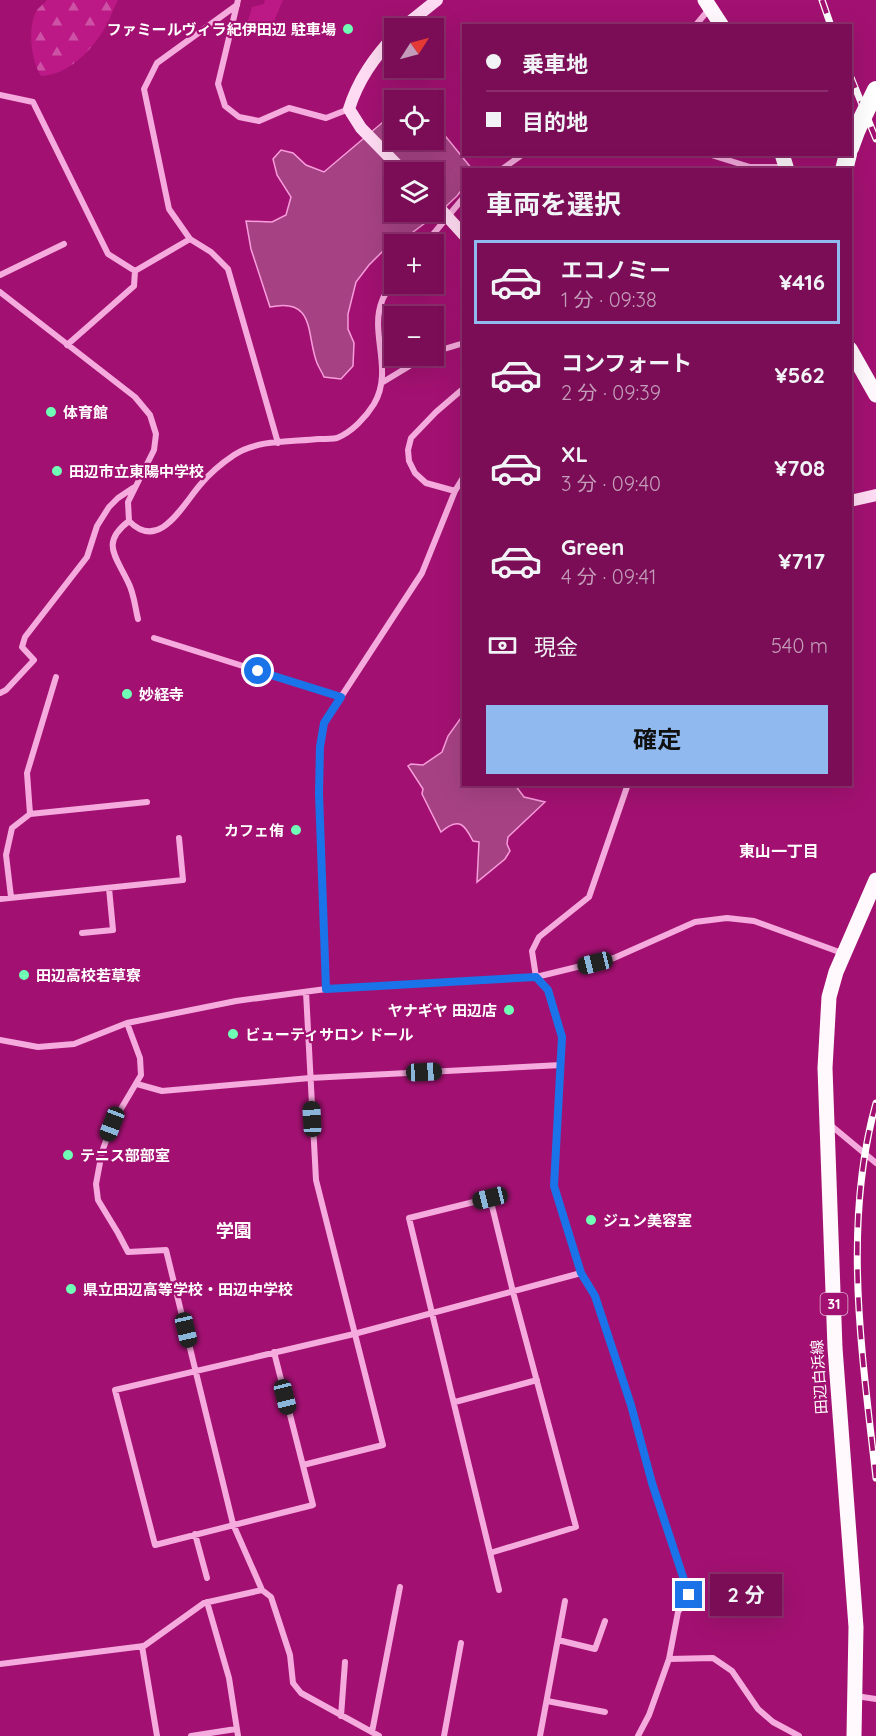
<!DOCTYPE html>
<html lang="ja">
<meta charset="utf-8">
<style>
body{margin:0;font-family:Quicksand,"Noto Sans JP",sans-serif;background:#7f165b;color:#f1f3f6;height:100vh;display:flex;flex-direction:column;font-size:22px;white-space:nowrap}
*{box-sizing:border-box;margin:0}
p{font-size:20px;color:#c49cb9}
.icon{flex:none;width:33px;height:33px;fill:none;stroke:currentColor;stroke-width:2;stroke-linecap:round;stroke-linejoin:round}
.map{position:relative;flex:1;overflow:hidden}
.panel{position:absolute;left:462px;top:168px;width:390px;height:618px;display:flex;flex-direction:column;background:#7a0d55;border-radius:0px;box-shadow:0 6px 24px #0002,0 0 0 2px #8b2d6c}
.panel>*{flex:none}
.banner{position:absolute;left:462px;top:24px;width:390px;height:132px;border-radius:0px;box-shadow:0 6px 24px #0002,0 0 0 2px #8b2d6c;display:grid;align-content:center;height:132px;padding:0 24px;background:#7a0d55}
.needle{width:39px;rotate:54deg}
.buttons{position:absolute;left:384px;top:18px;display:grid;gap:12px}
.buttons a{display:grid;place-items:center;width:60px;height:60px;border-radius:0px;background:#7a0d55;box-shadow:0 6px 24px #0002,0 0 0 2px #8b2d6c;font-size:30px}
.end{position:absolute;width:27px;height:27px;margin:-14px;border:8px solid #1a73e8;background:#fff;box-shadow:0 0 0 3px #fff}
.from{border-radius:50%}
.bubble{position:absolute;height:42px;border-radius:0px;background:#7a0d55;box-shadow:0 6px 24px #0002,0 0 0 2px #8b2d6c;font-size:20px;font-weight:700;line-height:42px;text-align:center}
.car{position:absolute;width:18px;height:36px;margin:-18px -9px;border-radius:8px;box-shadow:0 0 4px 2px #0007;background:linear-gradient(#222 24%,#8ab4d8 0 40%,#222 0 76%,#8ab4d8 0 86%,#222 0)}
.banner b{display:flex;align-items:center;gap:21px;height:57px;font-size:22px}
.banner b+b{border-top:2px solid #8b2d6c}
.banner i{width:15px;height:15px;background:#f1f3f6}
ul{padding:0;list-style:none}
li{display:flex;align-items:center;gap:18px;height:84px;margin:0 12px 9px;padding:0 12px;border:3px solid transparent;border-radius:0px}
li div{flex:1}
li b{display:block;font-size:22px}
li em{font-style:normal;font-weight:700}
li.active{border-color:#90b9f0}
li>.icon{width:54px;height:54px;stroke-width:1.5}
h2{padding:0 24px;font-size:27px;line-height:72px}
.pay{display:flex;align-items:center;gap:15px;height:66px;padding:0 24px;font-size:22px}
.pay p{margin-inline-start:auto}
.primary-button{display:flex;gap:12px;margin-top:auto;padding:12px 24px}
.primary-button a{flex:1;height:69px;border-radius:0px;background:#90b9f0;color:#111;font-size:24px;font-weight:700;line-height:69px;text-align:center}
.map>svg:first-child{display:block}
.green{fill:#bc1987}
.forest{fill:url(#forest-firs)}
.water{fill:#a64284;stroke:#f89ddc;stroke-width:1.5;fill-rule:evenodd}
.lines{fill:none;stroke-linecap:round;stroke-linejoin:round}
.street{stroke:#f5abdd;stroke-width:6}
.secondary{stroke:#fedbf2;stroke-width:12}
.primary{stroke:#fff9fd;stroke-width:15}
.highway{stroke:#fff;stroke-width:18}
.rail-casing{stroke:#fff;stroke-width:7}
.rail{stroke:#a21171;stroke-width:4.5;stroke-dasharray:14;stroke-linecap:butt}
.secondary-bridge{stroke:#fedbf2;stroke-width:12}
.highway-bridge{stroke:#fff;stroke-width:18}
.route{stroke:#1a73e8;stroke-width:8}
.poi-dot{fill:#6fffb5;stroke:#a21171;stroke-width:2}
.labels{text-anchor:middle;dominant-baseline:central;stroke-width:4.5;stroke-linejoin:round;paint-order:stroke}
.shield{fill:#a21171;stroke:#e3b8d4;stroke-width:1.5}
.shield-label{font-size:14px;font-weight:bold;fill:#fff}
.poi-label{font-size:15px;font-weight:bold;fill:#fff;stroke:#a21171;text-anchor:start}
.street-label{font-size:15px;fill:#fff;stroke:#a21171}
.neighbourhood-label{font-size:16px;font-weight:bold;fill:#fff;stroke:#a21171}
.quarter-label{font-size:18px;font-weight:bold;fill:#fff;stroke:#a21171}
</style>
<div class="map">
<svg width="876" height="1736" viewBox="0 0 876 1736">
<defs>
<pattern id="forest-firs" width="22" height="20" patternUnits="userSpaceOnUse" patternTransform="scale(1.5)"><rect width="22" height="20" fill="#bc1987"/><path d="M5 1l3.5 6h-7zM16 11l3.5 6h-7z" fill="#cd52a5"/></pattern>
</defs>
<rect width="100%" height="100%" fill="#a21171"/>
<path class="green" d="M265 0H283L274 21 244 35 252 7 264 4Z"/>
<path class="forest" d="M47 0H118C113 8 111 17 106 26 93 49 69 75 41 76 31 60 27 27 37 10 40 7 44 3 47 0Z"/>
<path class="water" d="M394 116V140H434V122L472 169 464 170 463 188 457 196 441 211 409 235 386 248 369 265 356 282 348 314V329L354 343 353 366 341 379 324 377C322 372 319 368 317 363 306 335 316 297 270 307L251 249 246 221 272 222 286 215 291 197 277 175 273 159 281 150 293 153 306 165 324 172 383 122ZM394 172H434V212H394Z
M463 715 464 784 515 785 524 797 545 802 508 837 507 844 510 851 505 859 477 882 479 842 473 841C465 825 459 816 441 832L422 794 423 789 408 766 411 764 423 765 442 752 448 736Z"/>
<g class="lines">
<path class="street" d="M238 0 218 84 225 106 239 117 259 121 289 108 326 118 349 109
M695 26 710 8
M0 95 33 102 108 254 135 271
M708 154 750 167H786
M501 170 523 154
M190 239 169 209 144 89 157 63 237 5
M425 244 464 197
M0 275 64 244
M0 292 135 397 150 415 156 434 154 450 128 502 129 521C159 552 182 506 200 485 210 473 222 463 234 455 258 439 292 442 319 439 324 439 332 439 337 438 352 432 366 417 374 404 394 370 369 333 382 301 384 294 390 288 394 282
M67 345 134 286 135 271 190 239 211 252 228 269 278 443
M434 352 464 343
M383 382 426 356
M455 491 426 483 415 473 409 461 408 450 411 438 436 412 464 388
M129 521C100 543 116 556 128 582 134 593 135 607 138 619
M154 638 341 697
M0 693 6 690 34 660 22 647 25 637 87 557 97 526 109 507 118 498 133 488
M628 784 589 897 539 937 532 951 536 977 548 990 562 1037 554 1186 581 1273 595 1296 631 1405 652 1483 689 1595 678 1612 669 1659 649 1715 638 1736
M30 814 27 773 56 677
M11 897 6 855 12 828 30 814 147 802
M0 899 183 880 179 838
M82 933 113 930 109 888
M326 989 319 793 320 747 324 723 422 573 455 491 464 476
M127 1023 140 1058 141 1075 112 1124 102 1152 96 1184 98 1200 118 1233 128 1252 166 1250 233 1524 262 1590 271 1597 290 1655 293 1683 301 1693 379 1736
M0 1040 38 1047 74 1044 127 1023 236 1001 326 989 536 977 614 958 695 922 727 918 754 921 842 953
M137 1084 162 1091 310 1078 561 1065
M828 1123 876 1163
M274 1352 313 1505 155 1545 115 1390 354 1334 581 1273
M455 1402 537 1380
M303 1465 383 1445 316 1180 306 992
M195 1534 207 1578
M490 1553 576 1527 513 1292 490 1198 409 1218 499 1590
M207 1602 229 1678 238 1736
M558 1640 595 1649 605 1621
M142 1646 157 1736
M669 1659 713 1658 732 1671 758 1709 773 1722 799 1736
M0 1664 144 1646 204 1603 262 1590
M856 1696 876 1699
M547 1701 605 1712
M341 1716 345 1662
M372 1732 400 1587
M191 1736 236 1729
M444 1736 461 1643
M540 1736 565 1601"/>
<path class="secondary" d="M402 28 437 0
M394 36C374 58 358 80 349 109L361 128 404 172
M850 501 876 495"/>
<path class="primary" d="M705 0 722 26
M782 154 787 170
M850 349 876 395
M854 1736 856 1627 835 1348 825 1068 829 997 836 972 876 880"/>
<path class="highway" d="M850 148 857 129
M844 170 848 154"/>
<g class="rail-casing">
<path id="rail" d="M822 0 831 26
M850 75 876 139
M876 1103C842 1226 862 1353 876 1478"/>
</g>
<use href="#rail" class="rail"/>
<path class="secondary-bridge" d="M434 202 464 235"/>
<path class="highway-bridge" d="M857 129 876 90"/>
</g>
<g class="lines">
<path class="route" d="M258 671 341 697 324 723 320 747 319 793 326 989 536 977 548 990 562 1037 554 1186 581 1273 595 1296 631 1405 652 1483 689 1595"/>
</g>
<g class="poi-dot">
<circle cx="348" cy="29" r="6"/>
<circle cx="51" cy="412" r="6"/>
<circle cx="57" cy="471" r="6"/>
<circle cx="127" cy="694" r="6"/>
<circle cx="296" cy="830" r="6"/>
<circle cx="24" cy="975" r="6"/>
<circle cx="509" cy="1010" r="6"/>
<circle cx="233" cy="1034" r="6"/>
<circle cx="68" cy="1155" r="6"/>
<circle cx="591" cy="1220" r="6"/>
<circle cx="71" cy="1289" r="6"/>
</g>
<g class="labels">
<rect class="shield" x="820.5" y="1293" width="27" height="22" rx="4.5"/>
<g class="shield-label">
<text x="834" y="1304">31</text>
</g>
<g class="poi-label">
<text x="336" y="29" text-anchor="end">ファミールヴィラ紀伊田辺 駐車場</text>
<text x="63" y="412">体育館</text>
<text x="69" y="471">田辺市立東陽中学校</text>
<text x="139" y="694">妙経寺</text>
<text x="284" y="830" text-anchor="end">カフェ侑</text>
<text x="36" y="975">田辺高校若草寮</text>
<text x="497" y="1010" text-anchor="end">ヤナギヤ 田辺店</text>
<text x="245" y="1034">ビューティサロン ドール</text>
<text x="80" y="1155">テニス部部室</text>
<text x="603" y="1220">ジュン美容室</text>
<text x="83" y="1289">県立田辺高等学校・田辺中学校</text>
</g>
<g class="street-label">
<text transform="translate(819 1377) rotate(-94)">田辺白浜線</text>
</g>
<g class="neighbourhood-label">
<text x="779" y="851">東山一丁目</text>
</g>
<g class="quarter-label">
<text x="234" y="1230">学園</text>
</g>
</g>
</svg>
<div class="buttons">
<a><svg class="needle" viewBox="-14 -14 28 28"><path d="M0-13l5 13h-10z" fill="#e53935"/><path d="M0 13l5-13h-10z" fill="#c49cb9"/></svg></a>
<a><svg class="icon" aria-label="locate" viewBox="0 0 24 24"><circle cx="12" cy="12" r="6"/><path d="M12 2v4M12 18v4M2 12h4M18 12h4"/></svg></a>
<a><svg class="icon" aria-label="layers" viewBox="0 0 24 24"><path d="M12 4l9 5-9 5-9-5zM3 14l9 5 9-5"/></svg></a>
<a>+</a>
<a>−</a>
</div>
<i class="end from" style="left:258px;top:671px"></i>
<i class="end" style="left:689px;top:1595px"></i>
<div class="bubble" style="left:710px;top:1574px;width:72px">2 分</div>
<i class="car" style="left:595px;top:963px;rotate:256deg"></i>
<i class="car" style="left:424px;top:1072px;rotate:87deg"></i>
<i class="car" style="left:312px;top:1119px;rotate:357deg"></i>
<i class="car" style="left:112px;top:1124px;rotate:201deg"></i>
<i class="car" style="left:490px;top:1198px;rotate:256deg"></i>
<i class="car" style="left:186px;top:1330px;rotate:167deg"></i>
<i class="car" style="left:285px;top:1397px;rotate:166deg"></i>
<div class="banner">
<b><i class="from"></i>乗車地</b>
<b><i></i>目的地</b>
</div>
<section class="panel">
<h2>車両を選択</h2>
<ul>
<li class="active"><svg class="icon" aria-label="car" viewBox="0 0 24 24"><path d="M5 17H2v-5l4-1 3-4h7l3 4 3 1v5h-3M9 17h6M6 11h13"/><circle cx="7" cy="17" r="2"/><circle cx="17" cy="17" r="2"/></svg><div><b>エコノミー</b><p>1 分 · 09:38</p></div><em>¥416</em></li>
<li><svg class="icon" aria-label="car" viewBox="0 0 24 24"><path d="M5 17H2v-5l4-1 3-4h7l3 4 3 1v5h-3M9 17h6M6 11h13"/><circle cx="7" cy="17" r="2"/><circle cx="17" cy="17" r="2"/></svg><div><b>コンフォート</b><p>2 分 · 09:39</p></div><em>¥562</em></li>
<li><svg class="icon" aria-label="car" viewBox="0 0 24 24"><path d="M5 17H2v-5l4-1 3-4h7l3 4 3 1v5h-3M9 17h6M6 11h13"/><circle cx="7" cy="17" r="2"/><circle cx="17" cy="17" r="2"/></svg><div><b>XL</b><p>3 分 · 09:40</p></div><em>¥708</em></li>
<li><svg class="icon" aria-label="car" viewBox="0 0 24 24"><path d="M5 17H2v-5l4-1 3-4h7l3 4 3 1v5h-3M9 17h6M6 11h13"/><circle cx="7" cy="17" r="2"/><circle cx="17" cy="17" r="2"/></svg><div><b>Green</b><p>4 分 · 09:41</p></div><em>¥717</em></li>
</ul>
<div class="pay"><svg class="icon" aria-label="cash" viewBox="0 0 24 24"><path d="M3 7h18v10H3z"/><circle cx="12" cy="12" r="2"/></svg>現金<p>540 m</p></div>
<div class="primary-button"><a>確定</a></div>
</section>
</div>
